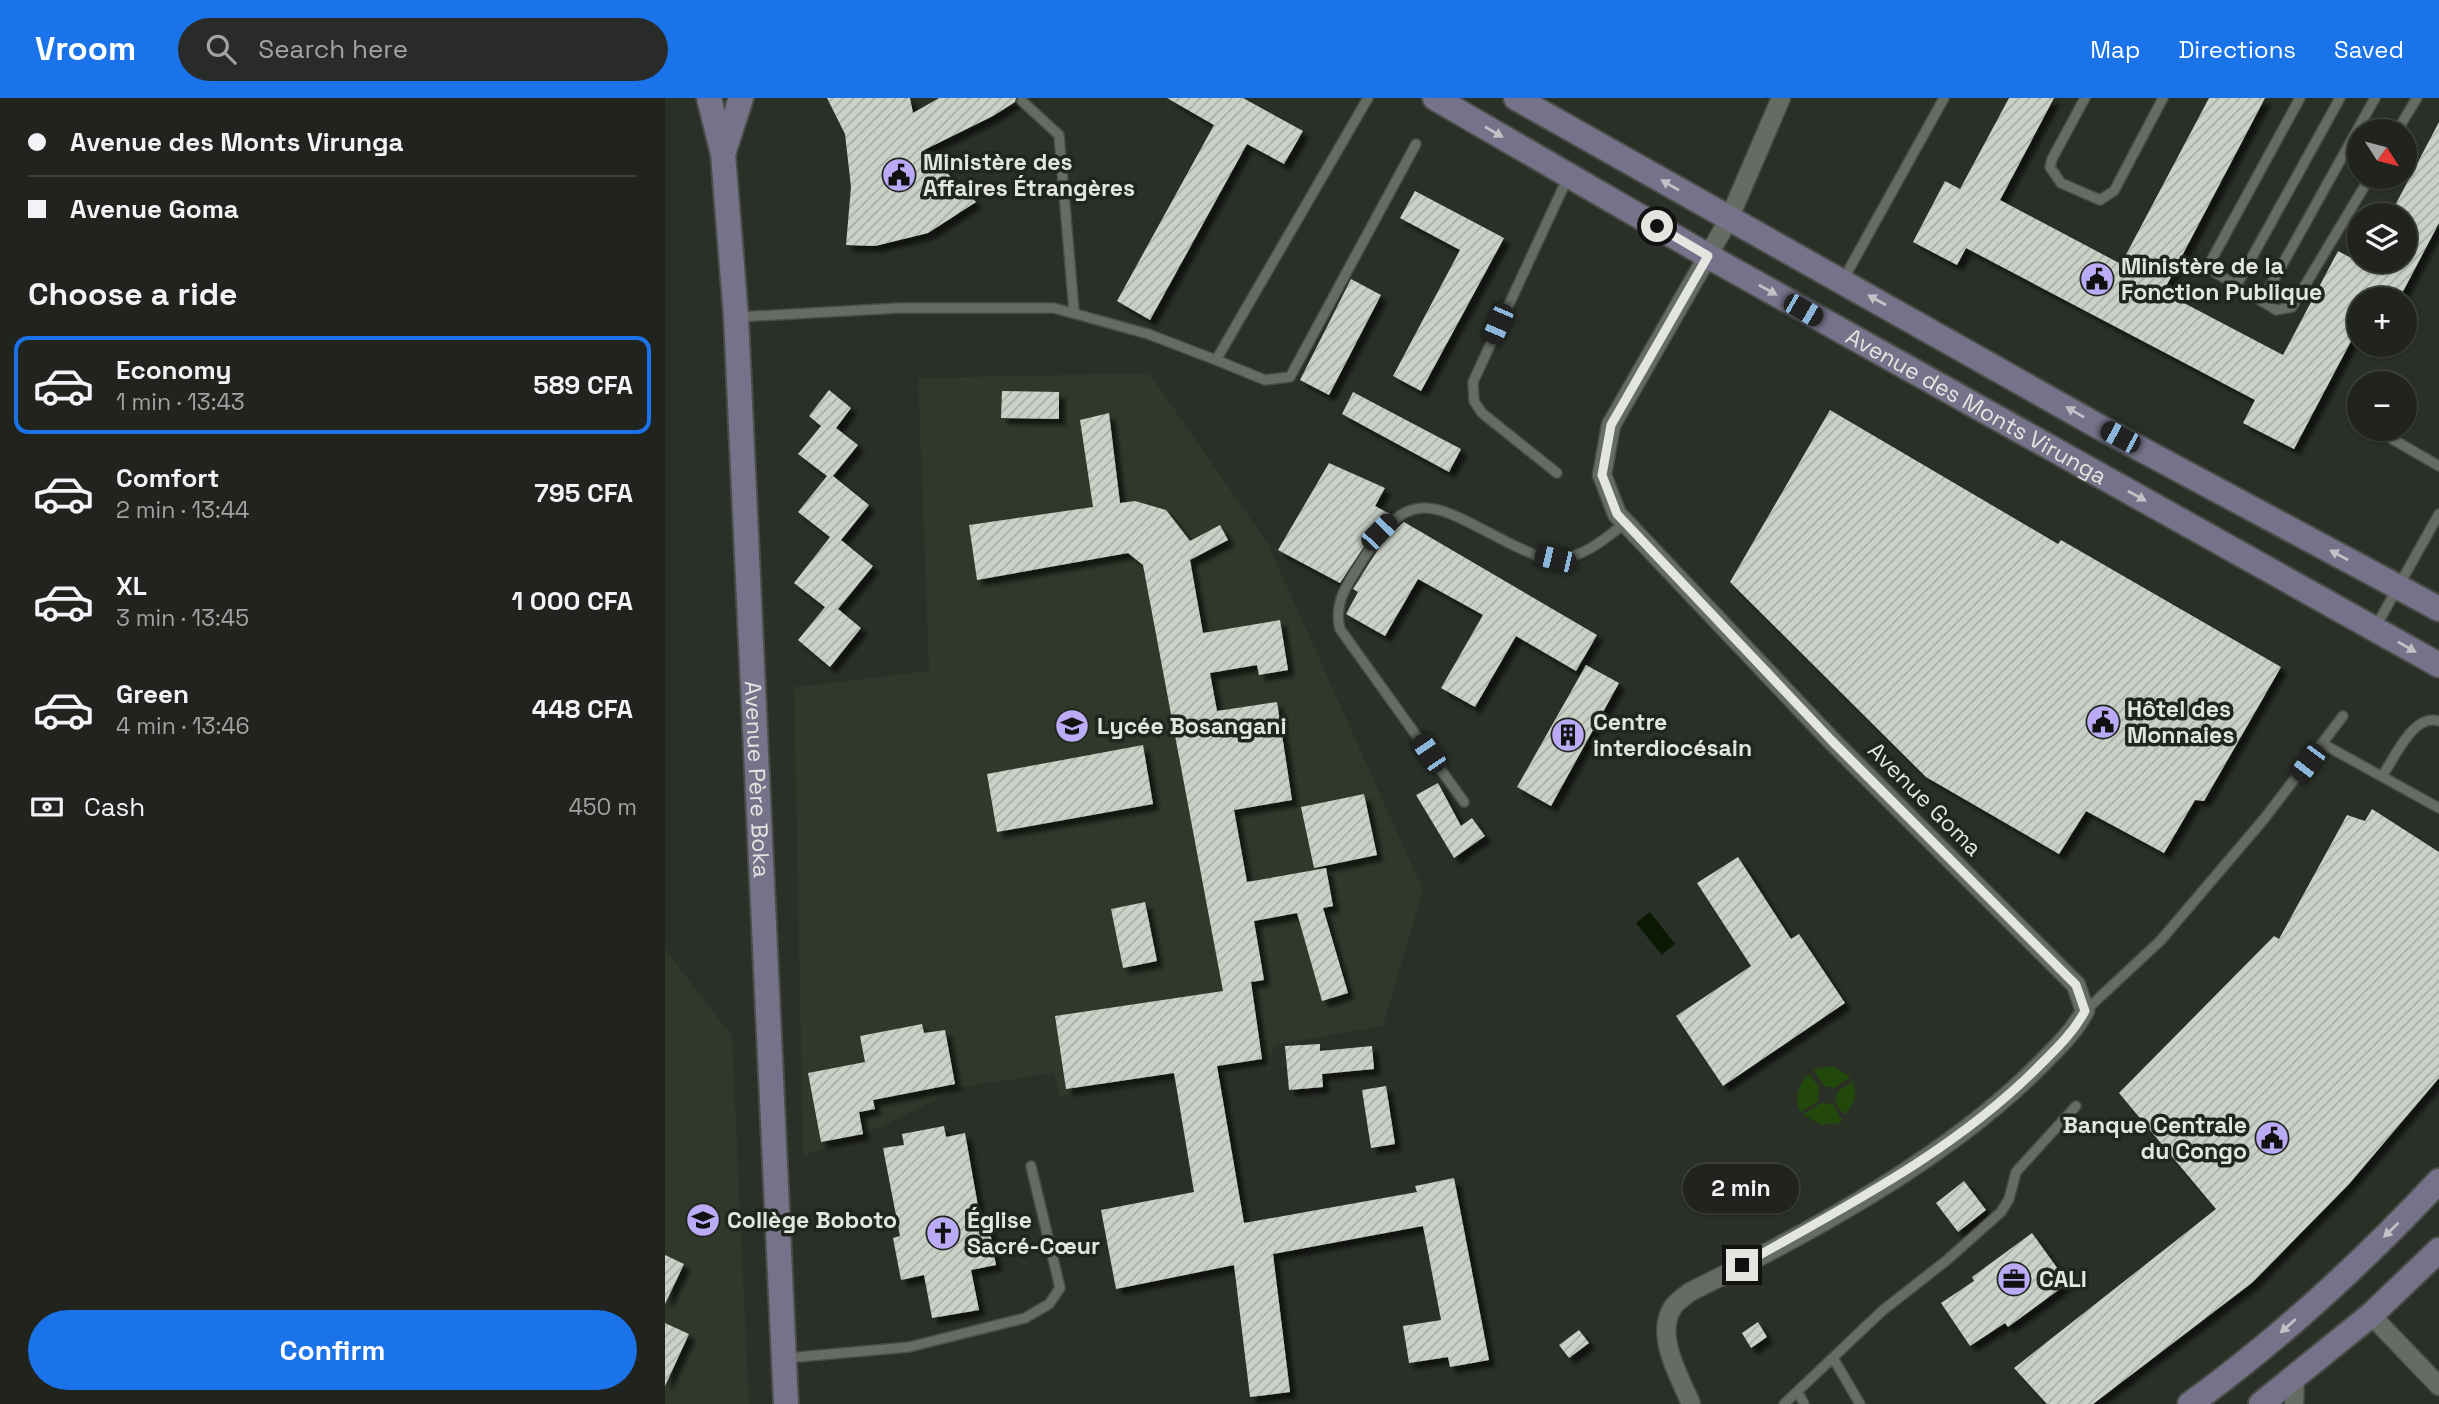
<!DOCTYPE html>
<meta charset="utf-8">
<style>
body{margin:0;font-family:"Space Grotesk",sans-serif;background:#282b27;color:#f1f3f6;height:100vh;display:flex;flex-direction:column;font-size:26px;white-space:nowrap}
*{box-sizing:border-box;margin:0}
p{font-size:23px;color:#a2a4a4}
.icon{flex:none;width:38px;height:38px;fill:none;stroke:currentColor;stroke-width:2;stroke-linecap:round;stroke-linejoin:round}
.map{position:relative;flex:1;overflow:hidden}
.sheet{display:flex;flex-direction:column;background:#20231e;width:665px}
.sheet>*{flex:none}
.hud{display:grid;align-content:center;height:154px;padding:0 28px;background:#20231e}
.needle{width:46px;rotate:126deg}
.buttons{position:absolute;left:1682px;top:21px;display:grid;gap:14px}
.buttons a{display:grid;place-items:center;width:70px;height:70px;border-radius:50%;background:#20231e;box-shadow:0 2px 5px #0004,0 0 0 2px #3d403c;font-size:35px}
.end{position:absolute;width:32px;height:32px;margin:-16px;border:9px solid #e2e5e0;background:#111;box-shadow:0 0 0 4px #111}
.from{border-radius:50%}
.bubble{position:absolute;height:49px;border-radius:24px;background:#20231e;box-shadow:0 2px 5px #0004,0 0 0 2px #3d403c;font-size:23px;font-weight:600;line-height:49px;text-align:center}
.car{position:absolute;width:21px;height:42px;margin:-21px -10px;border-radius:9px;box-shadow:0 0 5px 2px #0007;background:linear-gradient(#222 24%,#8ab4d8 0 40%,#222 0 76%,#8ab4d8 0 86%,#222 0)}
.hud b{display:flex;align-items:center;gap:24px;height:66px;font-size:26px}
.hud b+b{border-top:2px solid #3d403c}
.hud i{width:18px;height:18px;background:#f1f3f6}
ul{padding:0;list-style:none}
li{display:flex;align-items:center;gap:21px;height:98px;margin:0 14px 10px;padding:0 14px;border:4px solid transparent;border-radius:14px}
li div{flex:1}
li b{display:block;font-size:26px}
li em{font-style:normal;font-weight:600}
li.active{border-color:#1a73e8}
li>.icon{width:63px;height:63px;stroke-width:1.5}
h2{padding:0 28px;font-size:32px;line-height:84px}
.pay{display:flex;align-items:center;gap:18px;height:77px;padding:0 28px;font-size:26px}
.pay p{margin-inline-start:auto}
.primary-button{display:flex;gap:14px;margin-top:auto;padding:14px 28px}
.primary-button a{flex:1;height:80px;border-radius:42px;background:#1a73e8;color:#fff;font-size:28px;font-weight:600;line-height:80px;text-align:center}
header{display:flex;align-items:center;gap:42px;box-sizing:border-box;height:98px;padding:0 35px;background:#1a73e8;color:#fff}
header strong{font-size:33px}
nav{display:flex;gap:38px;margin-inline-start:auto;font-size:24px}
.search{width:490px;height:63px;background:#282b27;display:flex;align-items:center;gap:18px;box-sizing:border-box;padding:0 24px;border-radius:38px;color:#a2a4a4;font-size:26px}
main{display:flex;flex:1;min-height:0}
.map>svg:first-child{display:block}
.built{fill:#2f382b}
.grass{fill:#23480b}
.water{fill:#091902}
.building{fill:url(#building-hatch);filter:url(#shadow)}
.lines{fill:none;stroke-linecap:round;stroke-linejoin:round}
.lane-casing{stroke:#494d47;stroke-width:12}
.street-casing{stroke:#494d47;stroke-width:21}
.secondary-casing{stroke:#494d47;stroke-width:28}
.lane{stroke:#666c64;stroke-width:9}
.street{stroke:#666c64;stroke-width:18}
.secondary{stroke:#757289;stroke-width:24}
.oneway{fill:#c1c2c6}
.route{stroke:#e2e5e0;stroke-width:9}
.labels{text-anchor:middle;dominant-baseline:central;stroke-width:7;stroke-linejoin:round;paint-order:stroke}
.poi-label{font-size:23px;font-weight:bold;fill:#e2e5e0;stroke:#20251e;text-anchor:start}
.street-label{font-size:23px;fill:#e2e5e0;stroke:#20251e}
</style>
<header>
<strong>Vroom</strong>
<div class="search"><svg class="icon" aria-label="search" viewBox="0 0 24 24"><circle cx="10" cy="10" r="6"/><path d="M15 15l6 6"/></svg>Search here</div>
<nav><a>Map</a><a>Directions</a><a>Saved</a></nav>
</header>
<main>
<section class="sheet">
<div class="hud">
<b><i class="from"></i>Avenue des Monts Virunga</b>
<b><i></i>Avenue Goma</b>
</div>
<h2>Choose a ride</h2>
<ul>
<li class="active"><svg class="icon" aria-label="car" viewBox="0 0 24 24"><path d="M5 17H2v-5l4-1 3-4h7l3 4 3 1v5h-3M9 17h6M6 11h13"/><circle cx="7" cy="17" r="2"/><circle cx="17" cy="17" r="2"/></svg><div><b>Economy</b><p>1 min · 13:43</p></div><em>589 CFA</em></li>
<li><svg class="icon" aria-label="car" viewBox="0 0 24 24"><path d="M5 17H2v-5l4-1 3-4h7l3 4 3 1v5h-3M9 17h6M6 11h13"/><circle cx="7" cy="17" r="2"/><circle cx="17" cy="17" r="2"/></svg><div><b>Comfort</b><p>2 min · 13:44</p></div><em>795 CFA</em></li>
<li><svg class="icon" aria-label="car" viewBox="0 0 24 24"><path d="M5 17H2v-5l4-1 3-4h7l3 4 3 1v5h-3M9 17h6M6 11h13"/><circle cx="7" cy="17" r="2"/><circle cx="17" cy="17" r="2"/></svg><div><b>XL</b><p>3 min · 13:45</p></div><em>1 000 CFA</em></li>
<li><svg class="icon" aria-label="car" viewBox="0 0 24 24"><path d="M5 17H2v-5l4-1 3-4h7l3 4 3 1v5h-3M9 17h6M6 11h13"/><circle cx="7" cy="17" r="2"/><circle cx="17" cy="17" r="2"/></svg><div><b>Green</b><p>4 min · 13:46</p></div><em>448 CFA</em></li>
</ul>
<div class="pay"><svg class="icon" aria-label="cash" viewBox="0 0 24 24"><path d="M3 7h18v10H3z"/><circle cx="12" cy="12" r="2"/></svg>Cash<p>450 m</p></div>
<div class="primary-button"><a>Confirm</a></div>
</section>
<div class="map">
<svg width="1774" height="1306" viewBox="0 0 1774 1306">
<defs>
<pattern id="building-hatch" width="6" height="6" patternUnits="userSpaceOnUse" patternTransform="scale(1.75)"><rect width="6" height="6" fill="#cad1c7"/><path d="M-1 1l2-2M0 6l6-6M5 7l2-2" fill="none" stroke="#a8aea6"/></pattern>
<filter id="shadow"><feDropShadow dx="6" dy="6" stdDeviation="2" flood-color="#0009"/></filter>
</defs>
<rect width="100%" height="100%" fill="#2a2f28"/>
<path class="built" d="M484 275 603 446 758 792 718 928 609 947 604 970 395 998 389 975 296 989 217 1028 138 1058 129 589 264 573 253 280Z
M0 851 67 938 84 1306H0Z"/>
<path class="grass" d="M1167 968 1186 979 1170 990 1159 988 1148 972Z
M1144 976 1154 989 1153 1004 1135 1014C1129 1000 1133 986 1144 976Z
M1189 983 1190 1002 1180 1017 1170 1005 1173 993Z
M1156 1005 1168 1006 1177 1022 1175 1025 1157 1027 1138 1017Z"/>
<path class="water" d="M985 814 1010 846 997 857 971 825Z"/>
<path class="building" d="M162 0H245L248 15 274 0H351L350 4 328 18 259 52 311 104 263 135 210 148 181 147 186 89 180 36Z
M502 0H578L638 33 619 66 582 46 485 222 452 203 549 27Z
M1344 0H1389L1335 102 1456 166 1544 0H1600L1498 194 1618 257 1673 153 1692 163H1740V117H1725L1774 24V125L1734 201H1694V228L1629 351 1578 325 1590 302 1301 150 1292 167 1248 144 1280 83 1295 91Z
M750 93 839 140 756 293 728 278 795 152 735 120Z
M686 181 716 197 664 297 635 282Z
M164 292 186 310 171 330 193 347 168 378 204 407 176 442 208 468 173 511 196 530 165 569 133 542 160 509 129 485 165 439 133 414 162 378 133 356 156 328 144 318Z
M337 293 394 294V321L336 320Z
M688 294 796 351 784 374 677 316Z
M1165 312 1393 446 1396 442 1616 569 1539 703 1530 702 1499 755 1421 713 1394 756 1261 679 1065 484Z
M444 315 455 405 470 403 501 412 525 443 555 427 563 442 525 462 538 535 615 522 623 572 594 577 592 567 545 575 552 613 612 604 627 702 569 712 582 784 661 770 668 808 658 810 683 895 657 903 632 815 589 823 599 882 586 884 597 961 552 968 579 1125 752 1094 750 1088 789 1080 824 1262 785 1269 783 1259 744 1265 738 1228 776 1222 758 1128 608 1156 625 1294 585 1299 569 1167 451 1191 436 1112 529 1094 509 975 401 991 390 918 558 893 478 467 463 455 312 482 304 427 428 409 415 322Z
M664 365 720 390 710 408 725 416 709 433 675 485 613 452Z
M739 424 932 537 911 573 851 538 810 609 776 590 818 517 753 481 720 538 681 516 693 494 688 491 703 467 720 441Z
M921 567 954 585 886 708 852 689Z
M478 647 488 706 332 734 322 676Z
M773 685 796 728 807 720 820 738 789 760 751 697Z
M699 696 712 757 649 770 636 709Z
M1707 711 1774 754V980L1684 1086 1588 1184 1428 1306H1382L1349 1270 1551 1111 1454 995 1609 838 1614 841 1682 717 1700 723Z
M1073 759 1126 841 1134 836 1180 905 1058 988 1011 918 1086 868 1032 785Z
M480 804 492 863 458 870 446 811Z
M257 926 259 935 280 932 290 986 208 1002 210 1011 194 1014 198 1036 156 1044 143 975 200 964 195 938Z
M655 946V953L707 948 709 971 657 976 658 989 624 992 620 948Z
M721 988 730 1046 706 1050 697 992Z
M279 1028 281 1039 300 1035 316 1125 323 1123 331 1167 306 1172 314 1212 267 1220 259 1177 236 1182 228 1140 235 1138 218 1050 239 1047 237 1036Z
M1299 1083 1321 1112 1293 1134 1271 1105Z
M1367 1135 1403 1185 1343 1229 1340 1225 1305 1248 1276 1205 1309 1183 1307 1179Z
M0 1157 19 1166 0 1206Z
M1093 1224 1102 1239 1086 1250 1077 1235Z
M0 1225 24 1236 0 1288Z
M914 1232 924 1245 904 1260 894 1247Z"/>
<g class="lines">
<g class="lane-casing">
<path id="lane" d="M1420 0 1387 61 1385 69 1396 85 1435 102 1449 93 1498 0
M1635 0 1547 161 1546 172 1611 212 1627 209 1705 79
M357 3 394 37 409 213
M1732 33 1752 0
M1178 182 1279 0
M1571 188 1675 0
M1597 203 1710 0
M73 219 234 210H389L483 236 551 262 703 0
M551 262 600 282 625 279 751 46
M1715 334 1774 368
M892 375 817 315 809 303 808 284 903 79
M1710 530 1774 416
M1658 646 1774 710
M1717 678C1730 660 1748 615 1774 623
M799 704 675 531C668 503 683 486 697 463 746 380 775 411 846 446 859 452 875 461 891 461 918 460 940 441 960 425
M1420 913 1496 842 1599 721 1678 618
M122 1260 244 1249 360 1220 384 1206 395 1190 366 1068
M1168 1260 1195 1306
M1133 1294 1139 1306
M1119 1306 1217 1213 1282 1162 1336 1114 1344 1101 1351 1074 1411 1008"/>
</g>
<g class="street-casing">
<path id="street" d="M1706 1217 1774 1288
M1026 1306C1015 1279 989 1237 1008 1209 1012 1203 1020 1198 1025 1194 1142 1136 1280 1062 1373 969 1391 951 1408 935 1420 913L1411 887 1167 643 952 416 937 377 946 327 1064 121 1116 0
M1629 1306 1630 1281"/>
</g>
<g class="secondary-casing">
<g id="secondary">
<path id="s1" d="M44 0 58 56 71 219 121 1306"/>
<path id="s2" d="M770 0 1043 158 1774 567"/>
<path d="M851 0 1431 327 1774 511"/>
<path d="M58 56 76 0"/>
<path d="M1525 1306C1615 1241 1698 1164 1774 1083"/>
<path d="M1596 1306 1706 1217 1774 1152"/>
</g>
</g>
<use href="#lane" class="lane"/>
<use href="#street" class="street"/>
<use href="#secondary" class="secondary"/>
</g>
<defs><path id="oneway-solid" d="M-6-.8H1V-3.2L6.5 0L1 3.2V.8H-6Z" transform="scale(1.75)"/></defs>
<g class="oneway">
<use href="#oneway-solid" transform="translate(829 34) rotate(30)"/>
<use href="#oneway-solid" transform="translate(1005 87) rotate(-150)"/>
<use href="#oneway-solid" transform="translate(1103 192) rotate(29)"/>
<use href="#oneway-solid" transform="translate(1212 202) rotate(-151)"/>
<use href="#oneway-solid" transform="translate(1410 314) rotate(-150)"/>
<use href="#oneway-solid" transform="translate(1472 398) rotate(29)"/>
<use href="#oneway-solid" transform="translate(1674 457) rotate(-152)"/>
<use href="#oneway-solid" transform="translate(1742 549) rotate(30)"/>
<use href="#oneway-solid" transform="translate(1726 1132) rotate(136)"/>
<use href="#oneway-solid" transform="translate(1623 1228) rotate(138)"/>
</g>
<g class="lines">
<path class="route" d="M992 128 1043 158 946 327 937 377 952 416 1167 643 1411 887 1420 913C1408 935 1391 951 1373 969 1288 1054 1181 1108 1077 1167"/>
</g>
<defs>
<g id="civic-disc" transform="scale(1.75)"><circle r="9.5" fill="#bbaaf6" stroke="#20251e"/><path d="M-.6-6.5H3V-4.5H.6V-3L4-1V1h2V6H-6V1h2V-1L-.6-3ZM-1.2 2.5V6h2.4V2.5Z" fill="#111"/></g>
<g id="school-disc" transform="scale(1.75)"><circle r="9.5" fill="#bbaaf6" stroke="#20251e"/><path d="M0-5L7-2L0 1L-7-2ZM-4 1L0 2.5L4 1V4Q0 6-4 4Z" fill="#111"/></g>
<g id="building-disc" transform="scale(1.75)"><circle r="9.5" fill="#bbaaf6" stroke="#20251e"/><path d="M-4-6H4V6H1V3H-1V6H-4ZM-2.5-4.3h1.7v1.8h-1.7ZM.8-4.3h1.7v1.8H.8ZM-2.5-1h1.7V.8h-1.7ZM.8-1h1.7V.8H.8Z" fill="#111"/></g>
<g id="church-disc" transform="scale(1.75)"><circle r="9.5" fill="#bbaaf6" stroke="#20251e"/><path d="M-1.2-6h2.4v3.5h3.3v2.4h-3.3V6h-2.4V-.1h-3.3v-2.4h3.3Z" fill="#111"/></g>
<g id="office-disc" transform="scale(1.75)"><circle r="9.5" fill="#bbaaf6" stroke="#20251e"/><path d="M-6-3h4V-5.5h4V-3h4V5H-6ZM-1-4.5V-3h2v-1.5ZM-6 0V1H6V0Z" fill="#111"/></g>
</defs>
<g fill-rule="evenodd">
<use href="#civic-disc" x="234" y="77"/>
<use href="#civic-disc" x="1432" y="181"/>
<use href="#civic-disc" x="1438" y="624"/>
<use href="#school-disc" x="407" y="628"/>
<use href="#building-disc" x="903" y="637"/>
<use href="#civic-disc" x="1607" y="1040"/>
<use href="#school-disc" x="38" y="1122"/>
<use href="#church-disc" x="278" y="1135"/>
<use href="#office-disc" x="1349" y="1181"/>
</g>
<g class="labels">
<g class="poi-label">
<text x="258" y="64">Ministère des<tspan x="258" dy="26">Affaires Étrangères</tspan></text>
<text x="1456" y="168">Ministère de la<tspan x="1456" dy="26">Fonction Publique</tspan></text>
<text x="1462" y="611">Hôtel des<tspan x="1462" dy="26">Monnaies</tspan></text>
<text x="928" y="624">Centre<tspan x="928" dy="26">interdiocésain</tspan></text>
<text x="432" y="628">Lycée Bosangani</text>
<text x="1582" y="1027" text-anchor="end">Banque Centrale<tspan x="1582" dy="26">du Congo</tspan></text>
<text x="62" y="1122">Collège Boboto</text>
<text x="302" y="1122">Église<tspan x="302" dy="26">Sacré-Cœur</tspan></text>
<text x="1374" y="1181">CALI</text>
</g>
<g class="street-label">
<text stroke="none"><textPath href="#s2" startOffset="623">Avenue des Monts Virunga</textPath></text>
<text stroke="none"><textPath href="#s1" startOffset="684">Avenue Père Boka</textPath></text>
<text transform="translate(1260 701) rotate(45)">Avenue Goma</text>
</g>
</g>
</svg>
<div class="buttons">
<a><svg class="needle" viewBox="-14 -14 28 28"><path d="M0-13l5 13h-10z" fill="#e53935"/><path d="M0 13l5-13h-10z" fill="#a2a4a4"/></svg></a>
<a><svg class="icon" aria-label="layers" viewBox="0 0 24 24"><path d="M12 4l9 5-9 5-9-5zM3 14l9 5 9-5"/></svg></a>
<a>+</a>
<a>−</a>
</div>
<i class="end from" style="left:992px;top:128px"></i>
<i class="end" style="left:1077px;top:1167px"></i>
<div class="bubble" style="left:1018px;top:1066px;width:116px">2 min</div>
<i class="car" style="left:1138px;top:212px;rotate:120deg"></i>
<i class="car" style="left:833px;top:226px;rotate:203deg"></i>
<i class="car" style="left:1455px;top:339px;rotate:298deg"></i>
<i class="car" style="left:714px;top:434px;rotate:44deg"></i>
<i class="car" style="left:890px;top:461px;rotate:283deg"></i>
<i class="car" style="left:764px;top:655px;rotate:326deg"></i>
<i class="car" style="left:1643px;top:665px;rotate:217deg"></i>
</div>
</main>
